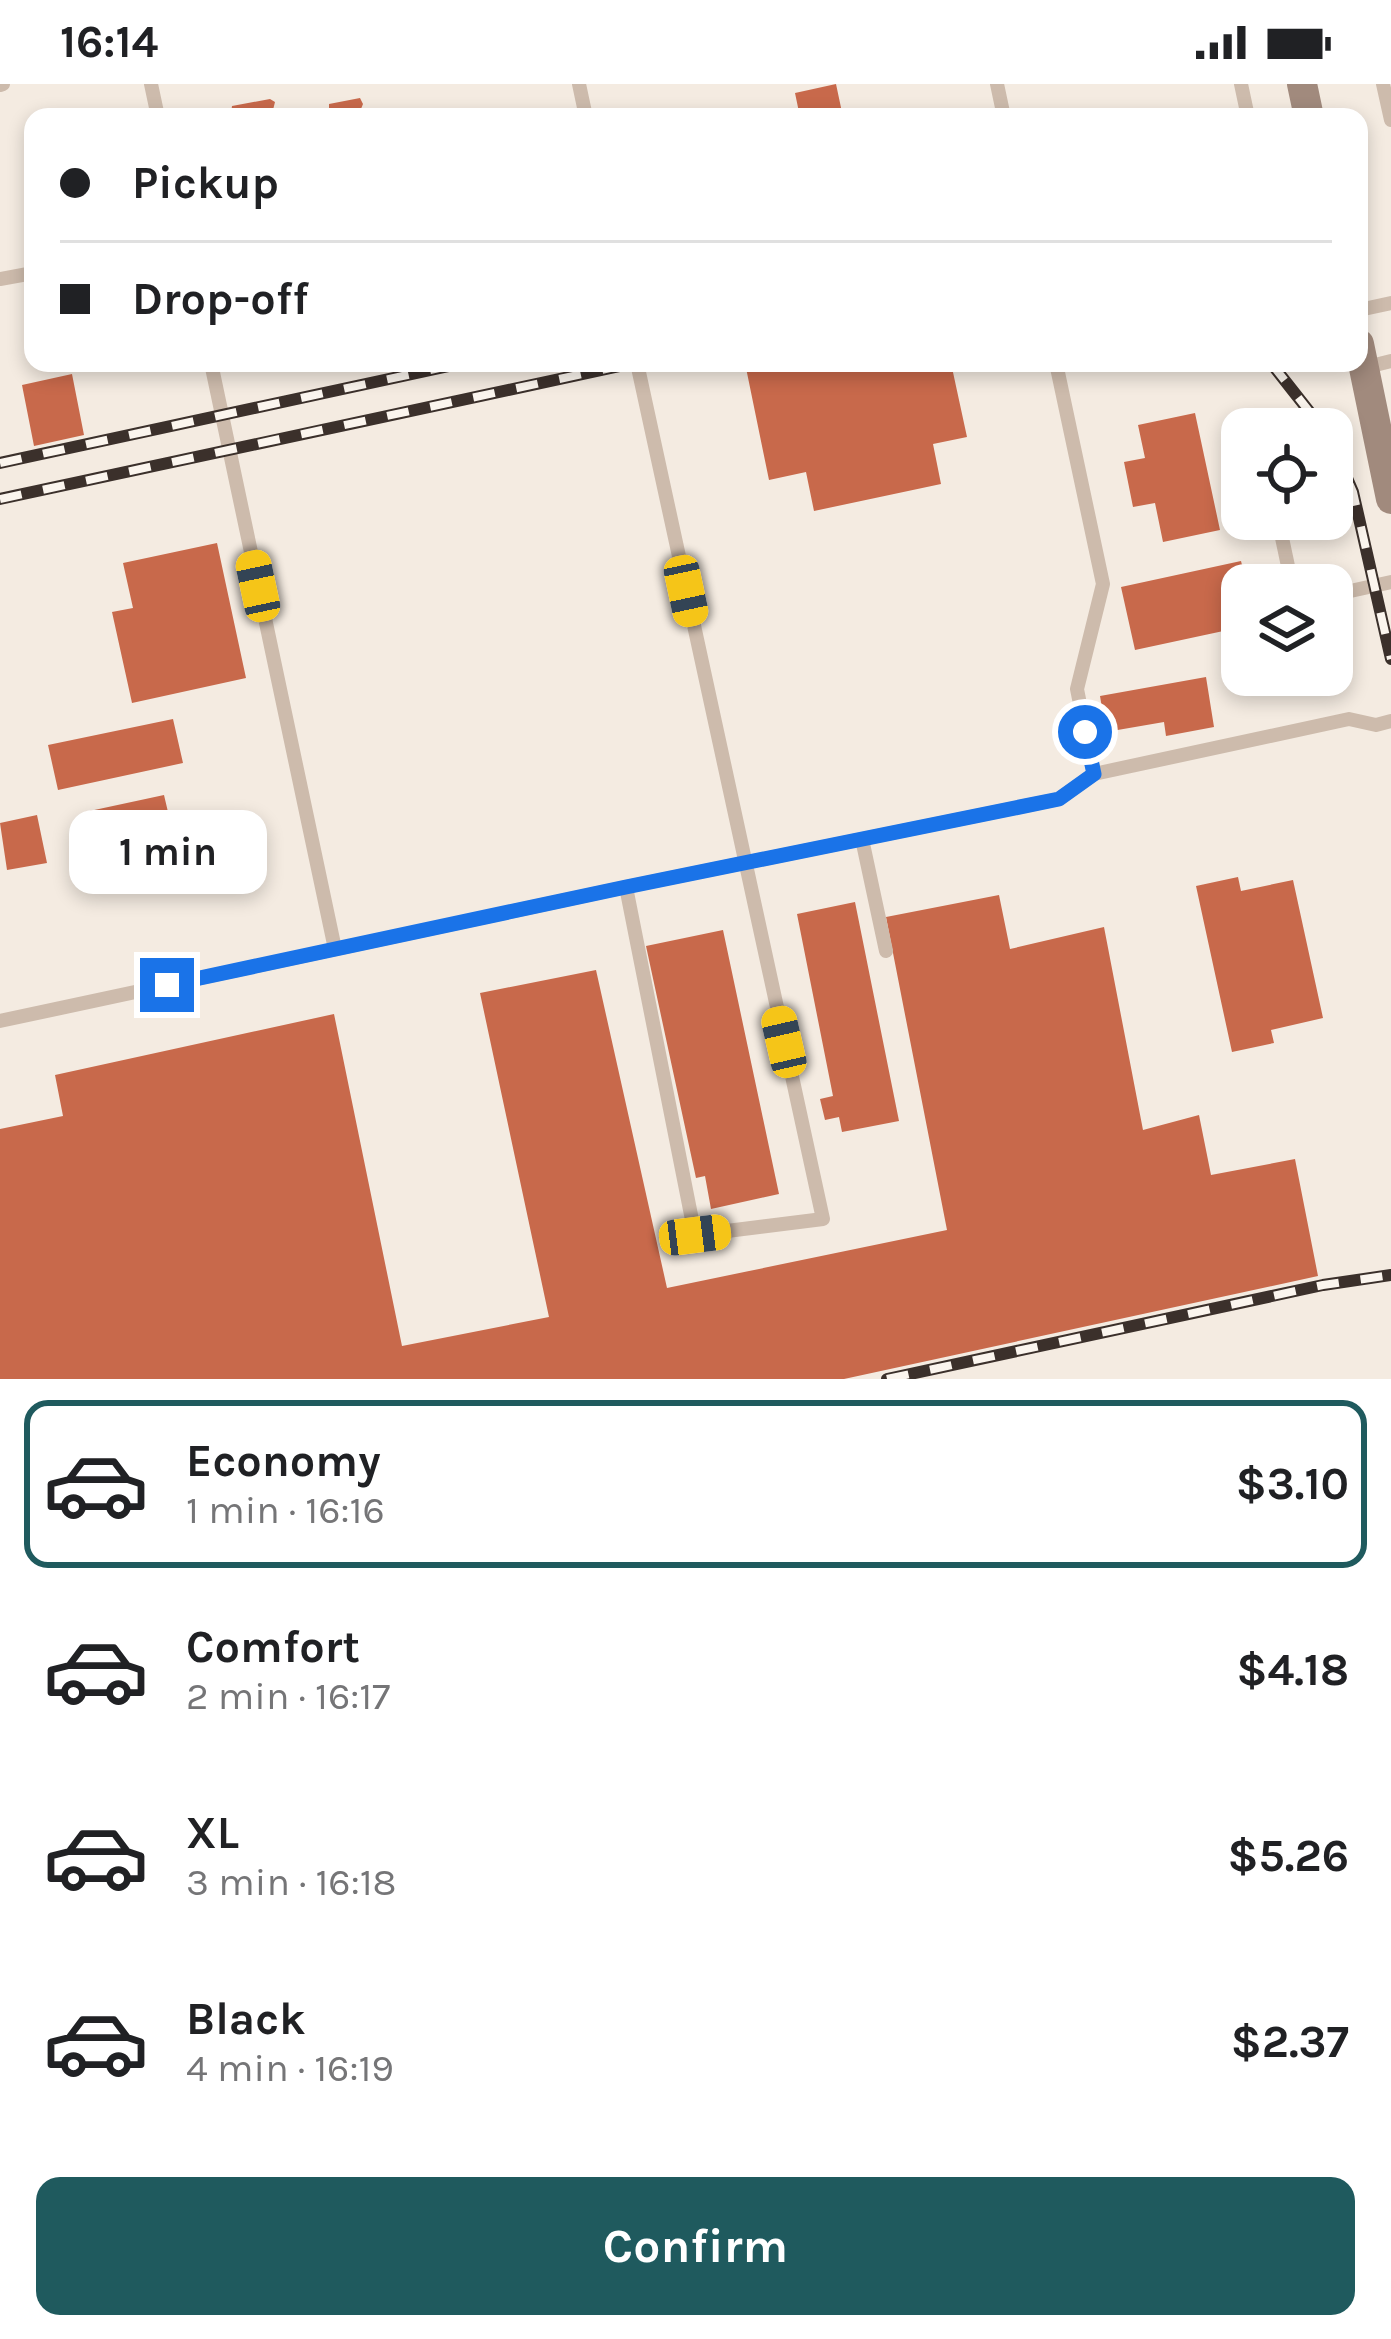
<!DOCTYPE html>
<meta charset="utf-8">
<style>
body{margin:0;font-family:Karla,sans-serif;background:#f2f2f2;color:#202124;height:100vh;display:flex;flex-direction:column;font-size:45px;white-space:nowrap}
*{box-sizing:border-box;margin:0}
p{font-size:39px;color:#757577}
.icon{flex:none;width:66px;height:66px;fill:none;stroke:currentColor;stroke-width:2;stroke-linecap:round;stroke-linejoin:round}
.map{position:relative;height:1295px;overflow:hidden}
.sheet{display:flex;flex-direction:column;background:#fff;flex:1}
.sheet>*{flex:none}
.top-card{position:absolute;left:24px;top:24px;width:1344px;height:264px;border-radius:24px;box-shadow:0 6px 18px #0003;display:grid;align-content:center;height:264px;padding:0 36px;background:#fff}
.fabs{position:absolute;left:1221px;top:324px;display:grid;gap:24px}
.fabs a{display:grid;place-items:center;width:132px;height:132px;border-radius:24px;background:#fff;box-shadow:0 6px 18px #0003;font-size:60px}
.end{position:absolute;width:54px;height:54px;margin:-27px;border:15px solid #1a73e8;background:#fff;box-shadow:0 0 0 6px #fff}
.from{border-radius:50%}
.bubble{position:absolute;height:84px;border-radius:24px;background:#fff;box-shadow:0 6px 18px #0003;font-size:39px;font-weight:700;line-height:84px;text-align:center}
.car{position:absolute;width:36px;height:72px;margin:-36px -18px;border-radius:15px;box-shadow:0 0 9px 3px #0007;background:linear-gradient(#f5c518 24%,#345 0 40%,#f5c518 0 76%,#345 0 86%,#f5c518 0)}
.top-card b{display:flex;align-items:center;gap:42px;height:114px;font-size:45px}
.top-card b+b{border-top:3px solid #e0e0e0}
.top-card i{width:30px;height:30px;background:#202124}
ul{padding:21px 0 0;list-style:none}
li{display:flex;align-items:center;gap:36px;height:168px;margin:0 24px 18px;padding:0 12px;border:6px solid transparent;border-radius:24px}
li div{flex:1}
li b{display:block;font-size:45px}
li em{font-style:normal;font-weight:700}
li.selected{border-color:#1f5a5e}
li>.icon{width:108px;height:108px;stroke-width:1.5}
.button{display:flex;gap:24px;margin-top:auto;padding:24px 36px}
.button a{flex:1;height:138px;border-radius:24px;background:#1f5a5e;color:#fff;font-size:48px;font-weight:700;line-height:138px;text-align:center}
.status{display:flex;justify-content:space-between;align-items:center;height:84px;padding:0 60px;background:#fff;direction:ltr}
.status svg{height:33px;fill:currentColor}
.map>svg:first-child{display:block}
.building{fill:#c8694b}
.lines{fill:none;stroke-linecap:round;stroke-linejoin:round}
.path{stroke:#b9a596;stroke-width:4.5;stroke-dasharray:6 6;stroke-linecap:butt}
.lane{stroke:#cdbbac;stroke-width:14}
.secondary{stroke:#a18a7d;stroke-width:30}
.rail-casing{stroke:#3b302b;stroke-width:12}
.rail{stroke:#fbf5ee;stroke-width:8;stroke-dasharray:22;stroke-linecap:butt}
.route{stroke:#1a73e8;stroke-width:15}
</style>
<div class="status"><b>16:14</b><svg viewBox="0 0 49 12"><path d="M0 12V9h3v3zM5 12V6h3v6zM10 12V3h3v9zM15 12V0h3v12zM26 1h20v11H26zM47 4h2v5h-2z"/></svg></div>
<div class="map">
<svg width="1391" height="1295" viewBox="0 0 1391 1295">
<rect width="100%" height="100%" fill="#f4ebe1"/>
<path class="building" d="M836 0 843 33H800L795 9Z
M360 14 363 20 361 25 331 31 329 29V20Z
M270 15 275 18 273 26 239 33H233L231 29 232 22Z
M745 279H951L967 353 933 360 941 400 814 427 806 388 769 396Z
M72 290 84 351 34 362 22 301Z
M1195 329 1220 446 1163 458 1155 419 1133 423 1124 378 1145 374 1138 341Z
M217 459 246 594 132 619 112 528 133 524 123 479Z
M1241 477 1247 501H1242V543L1135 566 1121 503Z
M1206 593 1214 643 1166 652 1164 638 1106 648 1100 612Z
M173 635 183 679 58 706 48 661Z
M164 711 172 745 92 762 85 728Z
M37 731 47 779 7 786 0 739Z
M1238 793 1241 807 1293 796 1323 934 1271 946 1274 959 1232 968 1196 802Z
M999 811 1010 865 1104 843 1143 1046 1199 1031 1211 1091 1295 1075 1318 1192 844 1295H0V1045L63 1032 55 991 334 930 402 1262 549 1233 480 909 596 886 667 1204 947 1146 886 833Z
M855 818 899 1037 842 1048 839 1033 825 1036 820 1015 833 1012 797 830Z
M723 846 779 1110 711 1125 705 1092 696 1094 646 862Z"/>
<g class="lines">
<path class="path" d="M1225 284 1238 279"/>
<path class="lane" d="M151 0 158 33
M579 0 586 33
M997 0 1004 33
M1241 0 1248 33
M1383 0 1391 36
M0 1 3 0
M0 195 33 189
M1359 226 1391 219
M211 279 335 865
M1056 279 1103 500 1077 605 1094 690
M1363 284 1391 277
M1256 334 1258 345
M1278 435 1292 501
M1332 511 1391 498
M862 755 886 867
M626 803 695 1151 823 1135 637 279
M0 937 626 803 1059 715 1094 690 1349 635 1376 641 1391 637"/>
<path class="secondary" d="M1302 0 1309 33
M1359 260 1391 415"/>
<g class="rail-casing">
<path id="rail" d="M1271 279 1323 345
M1332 360 1353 408 1391 575
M0 379 463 279
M0 415 634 279
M887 1295 1323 1201 1391 1191"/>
</g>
<use href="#rail" class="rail"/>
</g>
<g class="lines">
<path class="route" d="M167 901 626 803 1059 715 1094 690 1085 648"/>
</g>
</svg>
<div class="fabs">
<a><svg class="icon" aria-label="locate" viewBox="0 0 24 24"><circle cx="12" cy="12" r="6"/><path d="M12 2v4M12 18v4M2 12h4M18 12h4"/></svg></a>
<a><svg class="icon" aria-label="layers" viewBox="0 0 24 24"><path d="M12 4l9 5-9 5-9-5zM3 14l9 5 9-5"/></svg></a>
</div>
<i class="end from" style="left:1085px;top:648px"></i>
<i class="end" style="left:167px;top:901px"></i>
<div class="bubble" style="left:69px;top:726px;width:198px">1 min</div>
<i class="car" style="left:258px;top:502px;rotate:348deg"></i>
<i class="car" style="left:686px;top:507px;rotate:168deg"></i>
<i class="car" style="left:784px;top:958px;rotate:347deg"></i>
<i class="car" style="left:695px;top:1151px;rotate:83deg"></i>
<div class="top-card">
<b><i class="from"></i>Pickup</b>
<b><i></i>Drop-off</b>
</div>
</div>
<section class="sheet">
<ul>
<li class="selected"><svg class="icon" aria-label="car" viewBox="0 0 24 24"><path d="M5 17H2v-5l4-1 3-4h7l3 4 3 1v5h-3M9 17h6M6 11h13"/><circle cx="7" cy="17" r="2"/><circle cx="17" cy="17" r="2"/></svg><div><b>Economy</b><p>1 min · 16:16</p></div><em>$3.10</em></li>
<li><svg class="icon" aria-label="car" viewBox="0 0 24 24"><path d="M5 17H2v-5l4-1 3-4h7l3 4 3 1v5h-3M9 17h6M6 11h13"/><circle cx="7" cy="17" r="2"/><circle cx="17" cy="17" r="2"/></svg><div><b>Comfort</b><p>2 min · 16:17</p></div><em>$4.18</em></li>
<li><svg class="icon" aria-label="car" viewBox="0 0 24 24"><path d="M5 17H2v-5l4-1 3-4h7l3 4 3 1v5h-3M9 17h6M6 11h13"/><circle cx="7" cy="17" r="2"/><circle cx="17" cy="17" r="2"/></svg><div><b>XL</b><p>3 min · 16:18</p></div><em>$5.26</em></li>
<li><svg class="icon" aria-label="car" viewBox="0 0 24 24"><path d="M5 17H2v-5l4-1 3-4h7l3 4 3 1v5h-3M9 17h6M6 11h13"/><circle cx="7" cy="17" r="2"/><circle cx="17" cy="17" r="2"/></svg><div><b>Black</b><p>4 min · 16:19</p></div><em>$2.37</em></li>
</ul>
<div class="button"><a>Confirm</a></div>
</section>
